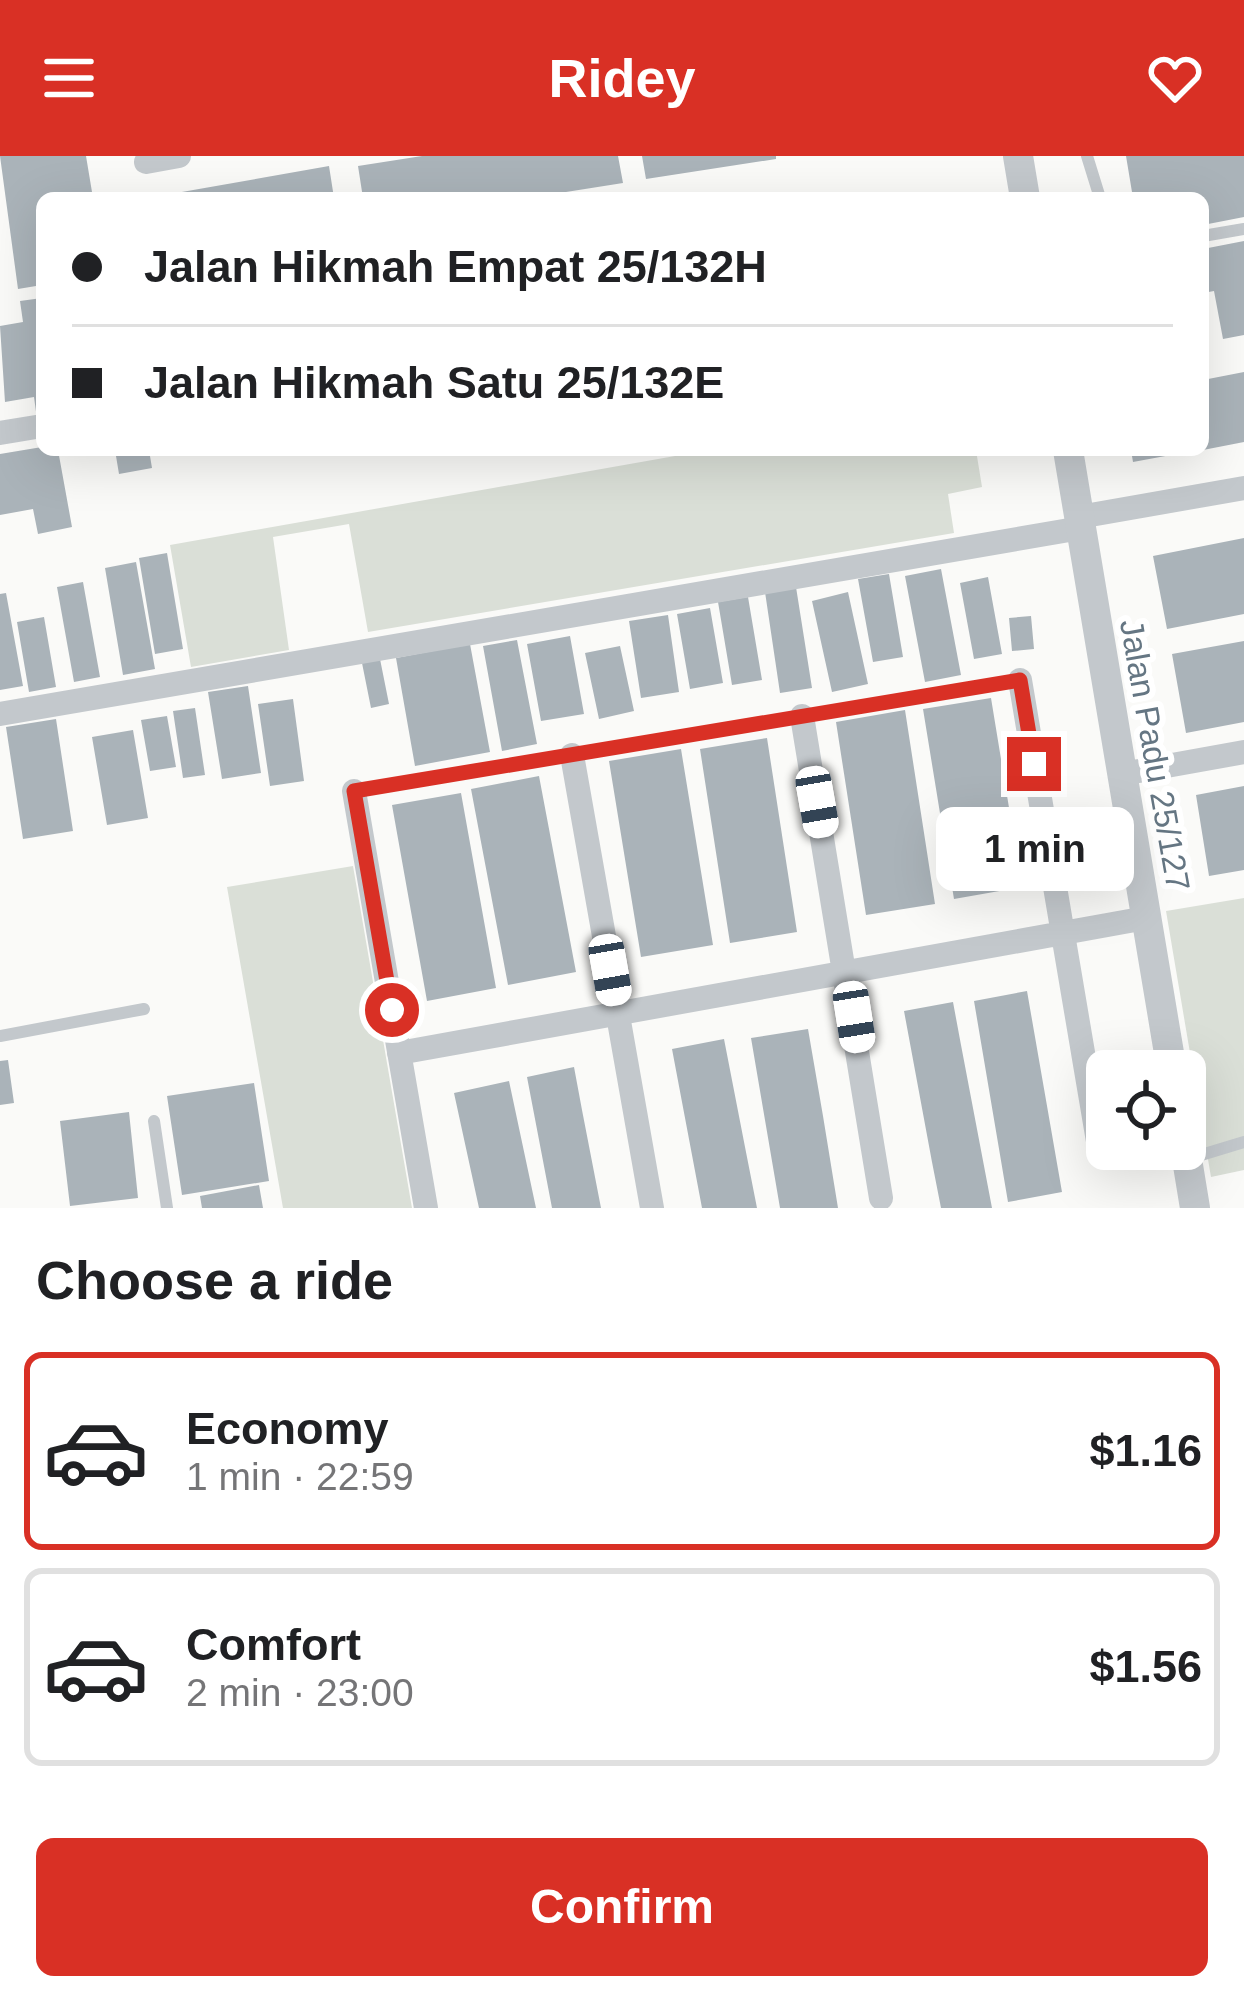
<!DOCTYPE html>
<meta charset="utf-8">
<style>
body{margin:0;font-family:Helvetica,sans-serif;background:#f2f2f2;color:#202124;height:100vh;display:flex;flex-direction:column;font-size:45px;white-space:nowrap}
*{box-sizing:border-box;margin:0}
p{font-size:39px;color:#757577}
.icon{flex:none;width:66px;height:66px;fill:none;stroke:currentColor;stroke-width:2;stroke-linecap:round;stroke-linejoin:round}
.map{position:relative;height:1052px;overflow:hidden}
.drawer{display:flex;flex-direction:column;background:#fff;flex:1}
.drawer>*{flex:none}
.hud{position:absolute;left:36px;top:36px;width:1173px;height:264px;border-radius:18px;box-shadow:0 12px 48px #0002;display:grid;align-content:center;height:264px;padding:0 36px;background:#fff}
.buttons{position:absolute;left:1086px;top:894px;display:grid;gap:24px}
.buttons a{display:grid;place-items:center;width:120px;height:120px;border-radius:18px;background:#fff;box-shadow:0 12px 48px #0002;font-size:60px}
.end{position:absolute;width:54px;height:54px;margin:-27px;border:15px solid #d93025;background:#fff;box-shadow:0 0 0 6px #fff}
.from{border-radius:50%}
.bubble{position:absolute;height:84px;border-radius:18px;background:#fff;box-shadow:0 12px 48px #0002;font-size:39px;font-weight:700;line-height:84px;text-align:center}
.car{position:absolute;width:36px;height:72px;margin:-36px -18px;border-radius:15px;box-shadow:0 0 9px 3px #0007;background:linear-gradient(#fff 24%,#345 0 40%,#fff 0 76%,#345 0 86%,#fff 0)}
.hud b{display:flex;align-items:center;gap:42px;height:114px;font-size:45px}
.hud b+b{border-top:3px solid #e0e0e0}
.hud i{width:30px;height:30px;background:#202124}
ul{padding:0;list-style:none}
li{display:flex;align-items:center;gap:36px;height:198px;margin:0 24px 18px;padding:0 12px;border:6px solid #e0e0e0;border-radius:18px}
li div{flex:1}
li b{display:block;font-size:45px}
li em{font-style:normal;font-weight:700}
li.selected{border-color:#d93025}
li>.icon{width:108px;height:108px;stroke-width:1.5}
h2{padding:0 36px;font-size:54px;line-height:144px}
.action{display:flex;gap:24px;margin-top:auto;padding:24px 36px}
.action a{flex:1;height:138px;border-radius:18px;background:#d93025;color:#fff;font-size:48px;font-weight:700;line-height:138px;text-align:center}
header{display:flex;justify-content:space-between;align-items:center;height:156px;padding:0 36px;background:#d93025;color:#fff;font-size:54px;font-weight:700}
.map>svg:first-child{display:block}
.green{fill:#dadfd7}
.building{fill:#aab3b9}
.lines{fill:none;stroke-linecap:round;stroke-linejoin:round}
.service{stroke:#c3c8cc;stroke-width:12}
.minor{stroke:#c3c8cc;stroke-width:24}
.tertiary{stroke:#c3c8cc;stroke-width:30}
.route{stroke:#d93025;stroke-width:15}
.labels{text-anchor:middle;dominant-baseline:central;stroke-width:12;stroke-linejoin:round;paint-order:stroke}
.street-label{font-size:33px;fill:#657683;stroke:#fff}
</style>
<header><svg class="icon" aria-label="menu" viewBox="0 0 24 24"><path d="M4 6h16M4 12h16M4 18h16"/></svg>Ridey<svg class="icon" aria-label="heart" viewBox="0 0 24 24"><path d="M12 20l-8-8c-3-5 5-10 8-4 3-6 11-1 8 4z"/></svg></header>
<div class="map">
<svg width="1244" height="1052" viewBox="0 0 1244 1052">
<rect width="100%" height="100%" fill="#fafaf8"/>
<path class="green" d="M709 294H976L982 331 948 338 954 377 368 476 349 368 273 381 289 494 191 511 170 389Z
M353 710 412 1052H283L227 731Z
M1244 742V1014L1211 1021 1166 755Z"/>
<path class="building" d="M0 0H86L93 42H42V129L18 133Z
M422 0H618L623 27 528 42H363L358 10Z
M642 0H776V3L646 23Z
M1126 0H1244V61L1203 69V42H1133Z
M329 10 334 42H159V40Z
M1244 85V179L1223 183 1214 135 1203 137V93Z
M42 142V262L37 263 34 241 5 246 0 170 23 166 20 145Z
M1244 216V286L1203 294V224Z
M42 291V294H58L72 371 38 378 33 353 0 359V298Z
M115 294H149L152 312 119 318Z
M1131 294H1187V296L1133 306Z
M1244 382V458L1167 473 1153 400Z
M167 397 183 493 155 498 139 402Z
M136 406 155 513 123 519 105 412Z
M941 413 961 519 925 526 905 420Z
M889 418 903 501 873 506 858 423Z
M988 421 1002 498 974 503 960 427Z
M83 426 100 521 74 526 57 431Z
M796 431 812 532 780 537 765 436Z
M848 436 868 528 832 536 812 445Z
M6 437 23 530 0 534V438Z
M748 441 762 524 732 529 718 446Z
M710 452 723 527 690 533 677 458Z
M668 459 679 536 641 542 629 465Z
M1031 460 1034 493 1012 495 1009 462Z
M44 461 56 531 29 536 17 466Z
M570 480 584 558 541 565 527 488Z
M517 484 537 588 502 595 483 490Z
M1244 485V566L1186 577 1172 498Z
M470 488 490 596 415 610 396 502Z
M620 490 634 555 599 563 585 497Z
M380 503 389 548 371 552 362 507Z
M248 530 261 617 222 623 208 536Z
M991 542 1022 731 954 743 923 553Z
M293 543 304 625 270 630 258 548Z
M195 552 205 619 183 622 173 555Z
M905 554 935 748 866 759 836 566Z
M167 560 176 611 150 615 141 564Z
M56 563 73 675 23 683 6 571Z
M133 574 148 662 107 669 92 581Z
M767 582 797 776 730 787 700 593Z
M681 593 713 789 641 801 609 605Z
M539 620 576 816 508 829 471 633Z
M1244 630V714L1209 720 1196 639Z
M461 637 496 832 427 845 392 649Z
M1027 835 1062 1036 1008 1046 974 845Z
M953 846 961 889 992 1052H941L932 1006 904 855Z
M808 873 823 960 838 1052H780L751 882Z
M724 883 745 991 757 1052H702L672 893Z
M8 904 14 947 0 949V905Z
M574 911 582 954 601 1052H552L531 942 527 921Z
M509 925 536 1052H479L454 937Z
M254 927 269 1025 182 1039 167 940Z
M129 956 138 1042 70 1050 60 965Z
M259 1029 263 1052H202L200 1040Z"/>
<g class="lines">
<path class="service" d="M1087 0 1100 42
M1203 80 1244 73
M355 635 1020 524
M0 880 144 853
M154 965 167 1052
M1188 1003 1244 986"/>
<path class="minor" d="M146 6 179 0
M0 277 42 270
M1079 361 1244 332
M1020 524 1100 997
M0 558 1081 372
M802 560 881 1042
M572 599 652 1052
M1122 618 1244 596
M354 635 426 1052
M399 897 1146 762"/>
<path class="tertiary" d="M1018 0 1025 42
M1068 294 1172 915
M1185 991 1195 1052"/>
</g>
<g class="lines">
<path class="route" d="M392 854 354 635 1020 524 1034 608"/>
</g>
<g class="labels">
<g class="street-label">
<text transform="translate(1155 599) rotate(80)">Jalan Padu 25/127</text>
</g>
</g>
</svg>
<div class="buttons">
<a><svg class="icon" aria-label="locate" viewBox="0 0 24 24"><circle cx="12" cy="12" r="6"/><path d="M12 2v4M12 18v4M2 12h4M18 12h4"/></svg></a>
</div>
<i class="end from" style="left:392px;top:854px"></i>
<i class="end" style="left:1034px;top:608px"></i>
<div class="bubble" style="left:936px;top:651px;width:198px">1 min</div>
<i class="car" style="left:817px;top:646px;rotate:170deg"></i>
<i class="car" style="left:610px;top:814px;rotate:170deg"></i>
<i class="car" style="left:854px;top:861px;rotate:171deg"></i>
<div class="hud">
<b><i class="from"></i>Jalan Hikmah Empat 25/132H</b>
<b><i></i>Jalan Hikmah Satu 25/132E</b>
</div>
</div>
<section class="drawer">
<h2>Choose a ride</h2>
<ul>
<li class="selected"><svg class="icon" aria-label="car" viewBox="0 0 24 24"><path d="M5 17H2v-5l4-1 3-4h7l3 4 3 1v5h-3M9 17h6M6 11h13"/><circle cx="7" cy="17" r="2"/><circle cx="17" cy="17" r="2"/></svg><div><b>Economy</b><p>1 min · 22:59</p></div><em>$1.16</em></li>
<li><svg class="icon" aria-label="car" viewBox="0 0 24 24"><path d="M5 17H2v-5l4-1 3-4h7l3 4 3 1v5h-3M9 17h6M6 11h13"/><circle cx="7" cy="17" r="2"/><circle cx="17" cy="17" r="2"/></svg><div><b>Comfort</b><p>2 min · 23:00</p></div><em>$1.56</em></li>
</ul>
<div class="action"><a>Confirm</a></div>
</section>
